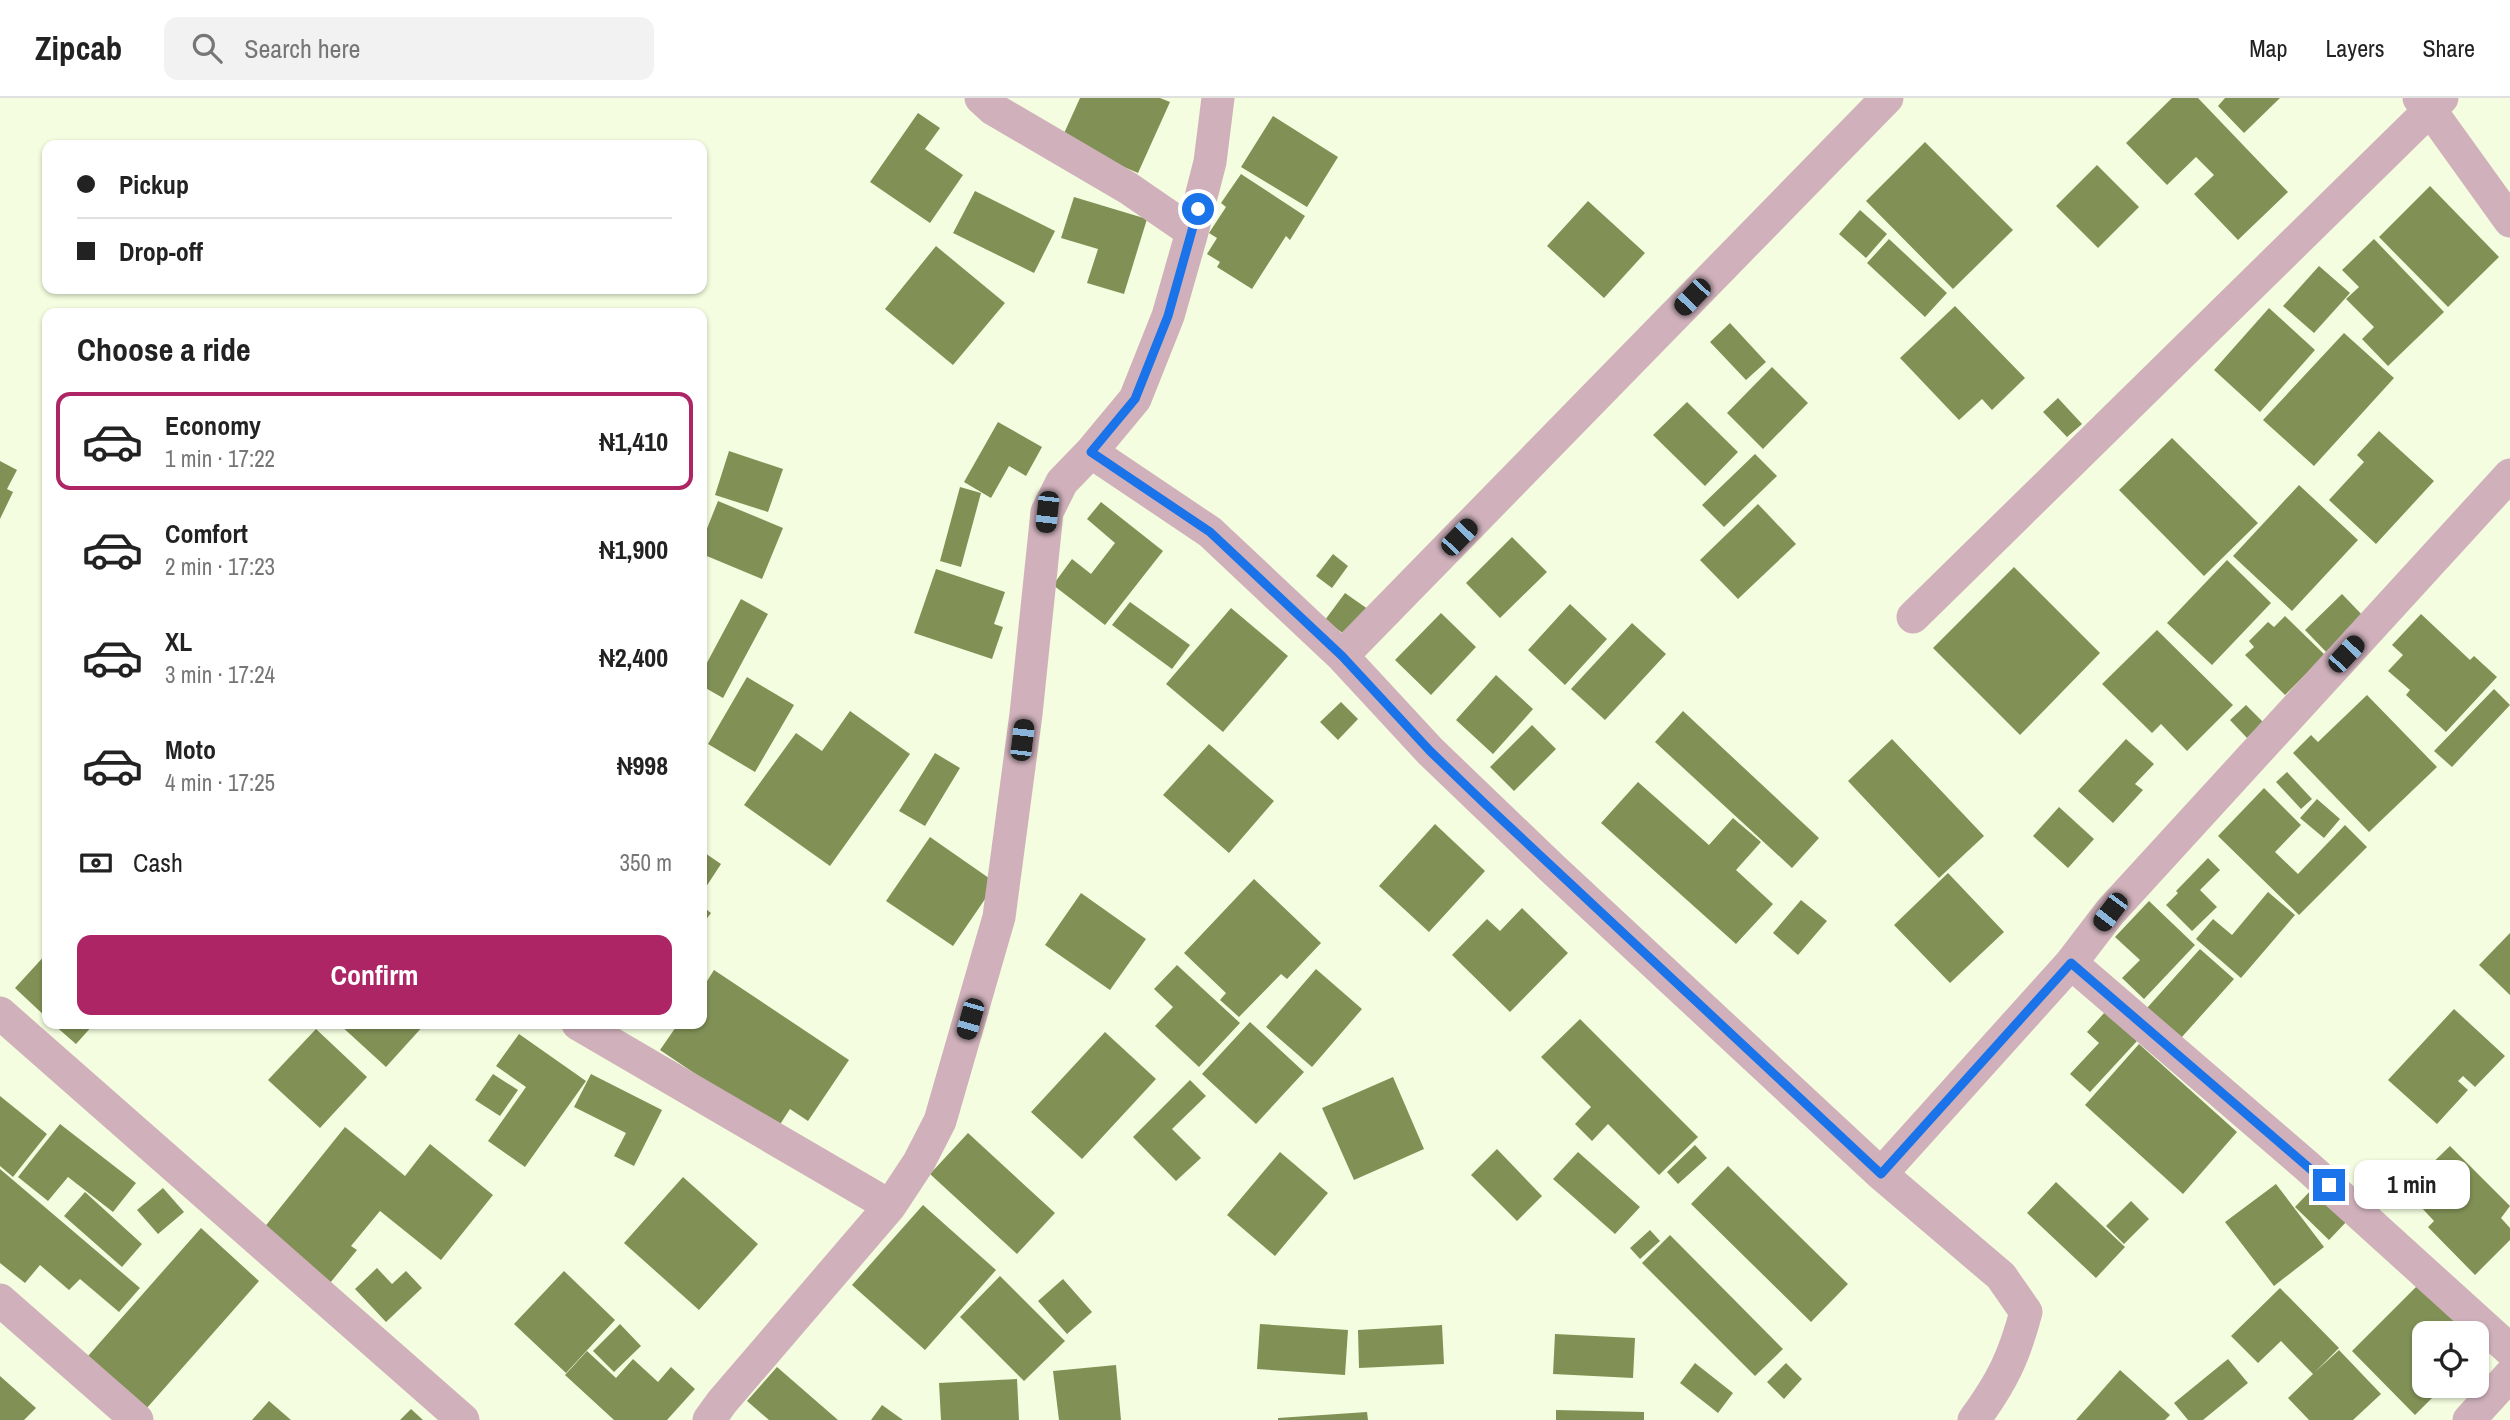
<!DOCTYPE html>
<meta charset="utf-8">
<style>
body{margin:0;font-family:"Archivo Narrow",sans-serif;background:#f2f2f2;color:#222;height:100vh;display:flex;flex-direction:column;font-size:26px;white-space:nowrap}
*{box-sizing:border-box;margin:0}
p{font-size:23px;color:#767676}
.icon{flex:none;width:38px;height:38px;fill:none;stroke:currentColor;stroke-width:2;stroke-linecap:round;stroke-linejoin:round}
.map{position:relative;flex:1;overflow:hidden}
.details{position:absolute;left:42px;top:210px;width:665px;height:721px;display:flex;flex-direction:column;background:#fff;border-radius:14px;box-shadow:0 2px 5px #0004}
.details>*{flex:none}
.guide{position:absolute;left:42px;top:42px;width:665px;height:154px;border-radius:14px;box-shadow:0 2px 5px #0004;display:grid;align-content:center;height:154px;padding:0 35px;background:#fff}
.controls{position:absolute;left:2412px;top:1223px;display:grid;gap:14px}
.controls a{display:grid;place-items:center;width:77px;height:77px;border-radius:14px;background:#fff;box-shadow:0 2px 5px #0004;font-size:35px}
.end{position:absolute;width:32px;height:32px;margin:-16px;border:9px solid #1a73e8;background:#fff;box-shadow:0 0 0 4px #fff}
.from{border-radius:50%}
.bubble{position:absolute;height:49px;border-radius:14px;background:#fff;box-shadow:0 2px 5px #0004;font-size:23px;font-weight:700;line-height:49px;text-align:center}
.car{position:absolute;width:21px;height:42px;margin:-21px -10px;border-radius:9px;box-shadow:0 0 5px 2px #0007;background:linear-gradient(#222 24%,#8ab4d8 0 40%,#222 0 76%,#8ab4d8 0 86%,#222 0)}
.guide b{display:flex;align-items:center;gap:24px;height:66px;font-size:26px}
.guide b+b{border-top:2px solid #e0e0e0}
.guide i{width:18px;height:18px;background:#222}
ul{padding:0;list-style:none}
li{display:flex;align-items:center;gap:21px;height:98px;margin:0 14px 10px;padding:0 21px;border:4px solid transparent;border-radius:14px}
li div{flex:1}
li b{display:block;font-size:26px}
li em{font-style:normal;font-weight:700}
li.selected{border-color:#ae2566}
li>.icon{width:63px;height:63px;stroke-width:1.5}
h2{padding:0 35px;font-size:32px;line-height:84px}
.pay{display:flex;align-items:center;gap:18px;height:77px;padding:0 35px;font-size:26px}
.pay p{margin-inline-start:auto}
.cta{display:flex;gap:14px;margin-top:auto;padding:14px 35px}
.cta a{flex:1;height:80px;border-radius:14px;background:#ae2566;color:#fff;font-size:28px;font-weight:700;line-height:80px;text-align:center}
header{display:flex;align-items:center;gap:42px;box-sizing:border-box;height:98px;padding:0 35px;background:#fff;border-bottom:2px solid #e0e0e0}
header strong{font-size:33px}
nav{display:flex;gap:38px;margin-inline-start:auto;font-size:24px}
.search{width:490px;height:63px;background:#f2f2f2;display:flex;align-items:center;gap:18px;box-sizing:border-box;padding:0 24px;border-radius:14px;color:#767676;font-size:26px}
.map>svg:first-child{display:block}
.building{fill:#819156}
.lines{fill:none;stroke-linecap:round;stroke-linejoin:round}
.minor{stroke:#d0b1bb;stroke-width:33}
.route{stroke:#1a73e8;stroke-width:9}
</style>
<header>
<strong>Zipcab</strong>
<div class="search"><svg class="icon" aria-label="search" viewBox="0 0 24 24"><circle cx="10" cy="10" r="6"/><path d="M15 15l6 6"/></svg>Search here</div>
<nav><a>Map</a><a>Layers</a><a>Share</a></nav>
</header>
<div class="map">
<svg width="2510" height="1322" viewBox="0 0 2510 1322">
<rect width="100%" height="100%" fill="#f4fddf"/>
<path class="building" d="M1080 0H1160L1170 4 1138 75 1061 42Z
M2172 0H2198L2288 94 2238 142 2194 96 2214 77 2196 59 2167 87 2126 45Z
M2225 0H2280L2244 35 2218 8Z
M918 15 940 30 925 51 963 77 930 125 870 84Z
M1273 18 1338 59 1307 109 1241 69Z
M1925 44 2013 132 1953 191 1866 103Z
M2097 67 2139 109 2098 150 2056 108Z
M1241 76 1305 118 1290 142 1286 138 1252 191 1217 169 1220 164 1207 156 1217 140 1209 135 1226 109 1221 105Z
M2430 88 2499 159 2448 209 2379 139Z
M975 93 1055 133 1034 175 953 135Z
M1074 99 1147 121 1124 196 1087 185 1098 151 1061 140Z
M1588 103 1645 155 1604 200 1547 148Z
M1860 112 1887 136 1866 160 1839 136Z
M1889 141 1947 195 1925 219 1867 165Z
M2374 141 2444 214 2388 268 2362 241 2374 229 2346 201 2359 189 2342 172Z
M936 148 1005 205 953 267 885 211Z
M2319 168 2350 195 2314 235 2283 208Z
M1955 208 2025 280 1992 312 1982 301 1959 322 1900 260Z
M2269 210 2315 252 2260 314 2214 272Z
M1730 225 1766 264 1746 282 1710 244Z
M2344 235 2394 280 2314 368 2263 322Z
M1772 269 1808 305 1763 351 1727 315Z
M2058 300 2082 326 2067 339 2043 314Z
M1687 304 1738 354 1705 388 1653 337Z
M998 324 1042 349 1026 378 1009 368 991 400 964 384Z
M2379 333 2434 383 2376 446 2329 402 2364 364 2357 357Z
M2172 340 2258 425 2204 478 2119 392Z
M729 353 783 371 768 414 715 397Z
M1755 356 1777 378 1724 429 1702 407Z
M0 363 17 372 7 391 13 394 0 421Z
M2299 387 2358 442 2292 513 2233 458Z
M960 389 981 395 961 469 940 463Z
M718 403 783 430 762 481 702 456V443Z
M1101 404 1163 453 1105 527 1053 487 1072 461 1091 476 1115 445 1087 421Z
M1758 406 1796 446 1738 501 1700 462Z
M1512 439 1547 474 1500 520 1466 485Z
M1333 456 1348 468 1332 490 1316 478Z
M2227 462 2271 505 2212 567 2167 525Z
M2014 469 2100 555 2020 637 1933 550Z
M936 471 1005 494 994 526 1003 529 992 561 914 535Z
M1345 495 1372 514 1352 542 1325 522Z
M2342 496 2366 521 2329 557 2305 532Z
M741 501 768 516 723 600 702 588V574Z
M1130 504 1190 547 1172 571 1112 527Z
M1570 506 1607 541 1565 587 1528 552Z
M1231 510 1288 558 1223 634 1166 586Z
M1441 515 1476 549 1431 597 1395 562Z
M2421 516 2470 562 2474 558 2497 579 2446 634 2406 597 2410 592 2388 573 2403 557 2392 547Z
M2285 518 2325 557 2285 597 2245 557 2254 549 2249 543 2268 524 2274 529Z
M1632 525 1666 556 1605 622 1571 591Z
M2157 532 2233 607 2187 653 2161 626 2152 635 2102 586Z
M1496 577 1533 611 1493 656 1456 622Z
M747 579 794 607 755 674 708 646Z
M2494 591 2510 607 2452 669 2434 653Z
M2367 597 2437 669 2369 734 2293 655 2311 637 2318 644Z
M1341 604 1358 621 1338 642 1320 624Z
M2246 607 2263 624 2247 640 2230 622Z
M850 613 910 656 830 768 744 707 796 635 822 653Z
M1683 613 1819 740 1792 770 1655 644Z
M1532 627 1556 651 1514 693 1490 669Z
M1892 641 1984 738 1939 780 1848 683Z
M2126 641 2154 666 2135 686 2143 692 2113 725 2078 693Z
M1209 646 1274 703 1229 755 1163 697Z
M935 655 960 670 925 728 899 713Z
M2287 674 2312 701 2301 711 2276 684Z
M1638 684 1709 747 1733 720 1761 744 1736 772 1773 806 1736 846 1601 725Z
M2264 690 2301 727 2275 754 2298 776 2345 727 2367 749 2299 817 2218 738Z
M2317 701 2340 721 2324 740 2300 720Z
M2059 709 2094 741 2068 770 2033 738Z
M1435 726 1485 773 1429 834 1379 788Z
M930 739 996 785 953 848 886 803Z
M702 753 721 766 702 795Z
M2208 760 2220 772 2200 792 2217 809 2192 833 2166 807 2178 795 2176 793Z
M1948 775 2004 834 1950 885 1894 827Z
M1254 781 1321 845 1287 881 1281 876 1239 919 1220 902 1226 895 1184 855Z
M2268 794 2295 817 2241 880 2196 841 2213 821 2232 837Z
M1081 795 1146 841 1110 892 1045 847Z
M1801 802 1827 823 1798 857 1773 835Z
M2149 803 2195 847 2144 901 2122 880 2140 862 2115 839Z
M702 808 711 815 702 827Z
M1522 810 1568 855 1510 914 1452 857 1487 821 1500 833Z
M2510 835V897L2479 867Z
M2200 851 2234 881 2181 940 2147 910Z
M47 855V920L15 890Z
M1177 867 1240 925 1199 969 1155 928 1173 909 1154 891Z
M1316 871 1362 911 1312 969 1266 929Z
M714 872 849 962 808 1023 790 1011 777 1031 660 952 678 926H702V891Z
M2454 911 2505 958 2475 989 2463 978 2458 983 2468 992 2437 1026 2388 982Z
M2105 914 2137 943 2090 994 2070 976 2099 945 2087 934Z
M1580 921 1698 1039 1659 1077 1608 1026 1592 1043 1575 1026 1591 1009 1541 959Z
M1250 924 1304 974 1256 1026 1202 976Z
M53 926H94L76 946Z
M339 926H425L386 969Z
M316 931 367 979 320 1030 268 982Z
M1105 934 1156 981 1082 1061 1031 1014Z
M519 936 586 983 525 1069 488 1043 526 989 496 968Z
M2139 946 2237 1034 2183 1096 2085 1007Z
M493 976 518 992 500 1018 475 1002Z
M591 976 662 1012 634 1068 614 1058 626 1035 574 1009Z
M1393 979 1424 1051 1354 1082 1322 1010Z
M1190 982 1206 998 1172 1031 1201 1060 1176 1083 1133 1039Z
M0 998 47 1036 13 1079 0 1068Z
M60 1026 136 1085 113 1114 68 1079 48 1103 18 1079Z
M345 1029 405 1078 430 1046 493 1097 441 1162 380 1113 351 1148 357 1152 330 1185 263 1131Z
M968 1035 1055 1115 1017 1156 930 1076Z
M1695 1047 1707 1060 1678 1086 1667 1074Z
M2450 1048 2510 1108 2501 1120 2510 1130V1142L2475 1177 2428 1129 2434 1123 2408 1095 2423 1080 2420 1077Z
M1497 1051 1542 1098 1517 1123 1471 1077Z
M1280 1054 1328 1095 1275 1158 1227 1117Z
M1578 1054 1640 1109 1615 1136 1553 1081Z
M1728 1068 1848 1186 1811 1224 1691 1106Z
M0 1071 140 1190 119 1214 80 1181 69 1192 40 1167 25 1185 0 1165Z
M683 1079 758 1146 699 1212 624 1145Z
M2056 1084 2125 1149 2096 1180 2027 1115Z
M2276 1086 2324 1149 2274 1188 2225 1124Z
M163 1090 184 1114 158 1136 137 1112Z
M2313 1090 2348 1122 2329 1142 2295 1109Z
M85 1094 142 1146 122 1169 64 1118Z
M2131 1103 2149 1121 2124 1146 2106 1128Z
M923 1107 996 1172 925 1252 852 1187Z
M201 1130 259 1183 146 1311 88 1258Z
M1650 1132 1660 1143 1640 1161 1630 1150Z
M1670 1137 1783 1251 1755 1278 1642 1165Z
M377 1170 392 1186 406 1173 422 1190 386 1224 355 1191Z
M564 1173 615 1222 566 1275 514 1226Z
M1000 1178 1065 1243 1024 1283 960 1219Z
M1063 1181 1092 1214 1067 1236 1038 1203Z
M2423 1182 2476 1236H2424V1288H2444L2415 1317 2352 1253Z
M2280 1190 2339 1250 2315 1274 2339 1252 2381 1296 2353 1322H2309L2288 1300 2313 1276 2281 1243 2258 1265 2231 1238Z
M620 1226 641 1248 614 1274 593 1253Z
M1260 1226 1348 1232 1345 1277 1257 1271Z
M1442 1227 1444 1266 1359 1270 1358 1232Z
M1555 1236 1635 1240 1633 1280 1553 1276Z
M587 1253 616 1280 633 1261 658 1284 671 1269 695 1291 667 1322H614L565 1277Z
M2228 1261 2248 1285 2203 1322H2188L2174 1305Z
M1695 1265 1733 1295 1718 1315 1680 1285Z
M1786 1265 1802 1281 1784 1301 1767 1284Z
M1116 1267 1121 1322H1059L1053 1273Z
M777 1269 838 1322H769L747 1303Z
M2120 1272 2170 1317 2165 1322H2076Z
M0 1278 36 1310 24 1322H0Z
M1017 1281 1019 1322H941L939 1285Z
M269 1303 291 1322H252Z
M882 1307 903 1322H871Z
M411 1311 423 1322H400Z
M1556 1312 1644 1314V1322H1556Z
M1367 1314 1368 1322H1278V1320Z"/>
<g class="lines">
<path class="minor" d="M981 0 993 11 1128 90 1192 134
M2419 0 2431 13 2510 123
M1091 354 1210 434 1342 558 1430 653 1553 771 1881 1076 2001 1178 2026 1214C2014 1259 2002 1284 1974 1322
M1913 519 2442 0
M1342 558 1887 0
M2071 865 2308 1069 2510 1252
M0 915 463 1322
M578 926 890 1108
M1881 1076 2071 865 2110 814 2510 377
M0 1202 137 1322
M709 1322 722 1304 890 1108 919 1064 940 1023 999 819 1026 616 1047 414 1062 384 1091 354 1135 301 1168 218 1192 134 1210 64 1218 0
M2469 1322 2510 1277"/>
</g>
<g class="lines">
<path class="route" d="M1198 111 1168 218 1135 301 1091 354 1210 434 1342 558 1430 653 1483 704 1881 1076 2071 865 2329 1087"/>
</g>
</svg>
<div class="controls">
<a><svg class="icon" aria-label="locate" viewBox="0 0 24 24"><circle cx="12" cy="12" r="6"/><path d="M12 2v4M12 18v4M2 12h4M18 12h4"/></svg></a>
</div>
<i class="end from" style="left:1198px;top:111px"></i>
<i class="end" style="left:2329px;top:1087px"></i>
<div class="bubble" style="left:2354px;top:1062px;width:116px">1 min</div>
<i class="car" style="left:1692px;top:199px;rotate:224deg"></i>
<i class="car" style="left:1047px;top:414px;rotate:186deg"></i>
<i class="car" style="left:1459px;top:439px;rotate:44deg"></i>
<i class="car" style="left:2346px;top:556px;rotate:43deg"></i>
<i class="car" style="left:1022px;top:642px;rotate:7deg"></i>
<i class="car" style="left:2110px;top:814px;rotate:217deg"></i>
<i class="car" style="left:970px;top:921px;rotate:196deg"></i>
<div class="guide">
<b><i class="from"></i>Pickup</b>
<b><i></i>Drop-off</b>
</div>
<section class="details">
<h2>Choose a ride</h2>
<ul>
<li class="selected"><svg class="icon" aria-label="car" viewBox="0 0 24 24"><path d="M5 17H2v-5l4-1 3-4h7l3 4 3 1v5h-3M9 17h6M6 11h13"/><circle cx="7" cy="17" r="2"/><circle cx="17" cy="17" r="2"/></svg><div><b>Economy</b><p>1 min · 17:22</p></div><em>₦1,410</em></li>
<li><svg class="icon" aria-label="car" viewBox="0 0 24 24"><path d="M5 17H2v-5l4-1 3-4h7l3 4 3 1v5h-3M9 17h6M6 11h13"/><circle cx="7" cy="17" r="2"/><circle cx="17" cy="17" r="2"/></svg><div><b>Comfort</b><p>2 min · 17:23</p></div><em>₦1,900</em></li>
<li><svg class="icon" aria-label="car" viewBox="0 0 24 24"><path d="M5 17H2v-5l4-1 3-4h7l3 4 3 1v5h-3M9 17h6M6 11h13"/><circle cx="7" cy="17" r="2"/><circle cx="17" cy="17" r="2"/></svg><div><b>XL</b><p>3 min · 17:24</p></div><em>₦2,400</em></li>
<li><svg class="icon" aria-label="car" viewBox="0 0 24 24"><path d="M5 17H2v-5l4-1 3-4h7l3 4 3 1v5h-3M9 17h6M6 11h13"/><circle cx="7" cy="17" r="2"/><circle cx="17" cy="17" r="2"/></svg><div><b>Moto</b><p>4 min · 17:25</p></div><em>₦998</em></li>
</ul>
<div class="pay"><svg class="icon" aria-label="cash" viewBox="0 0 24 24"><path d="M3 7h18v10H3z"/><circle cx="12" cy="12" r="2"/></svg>Cash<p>350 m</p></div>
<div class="cta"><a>Confirm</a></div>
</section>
</div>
